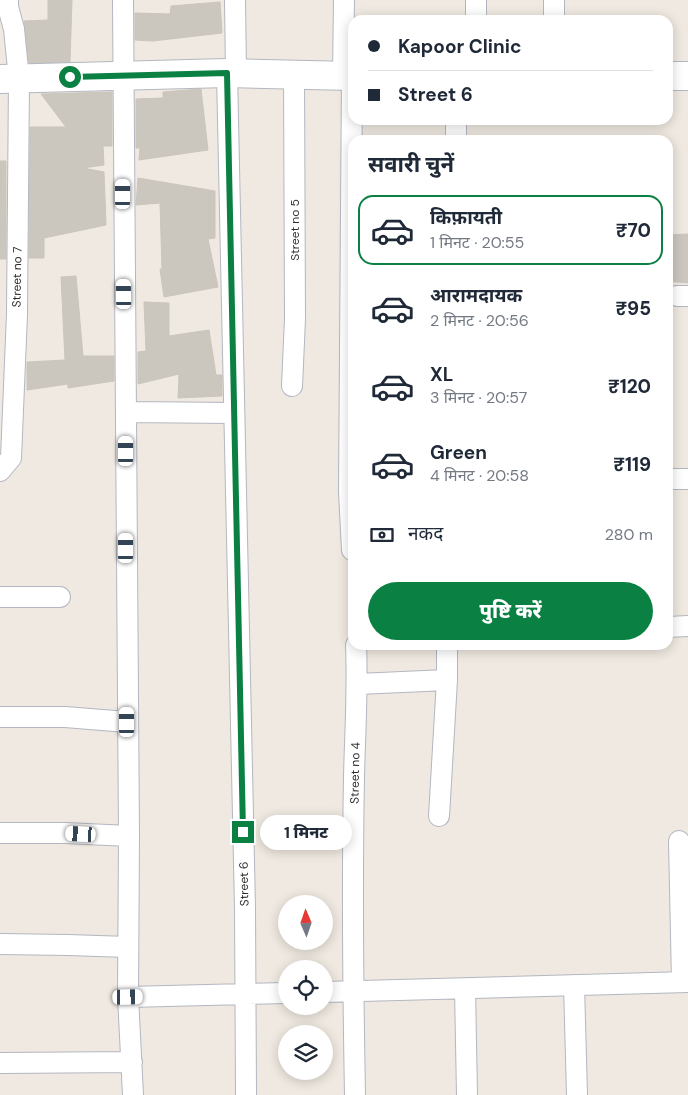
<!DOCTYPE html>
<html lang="hi">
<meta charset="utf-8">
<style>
body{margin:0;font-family:"DM Sans","Noto Sans Devanagari",sans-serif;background:#f6f6f7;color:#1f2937;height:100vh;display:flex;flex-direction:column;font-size:19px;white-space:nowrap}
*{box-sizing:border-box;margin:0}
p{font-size:16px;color:#747a83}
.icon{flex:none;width:28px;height:28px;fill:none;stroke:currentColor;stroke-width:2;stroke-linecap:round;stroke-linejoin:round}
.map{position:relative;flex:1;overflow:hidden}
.sheet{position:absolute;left:348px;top:135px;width:325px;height:515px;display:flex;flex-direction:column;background:#fff;border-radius:15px;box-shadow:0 2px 12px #0003}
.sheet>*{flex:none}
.hud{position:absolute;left:348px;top:15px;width:325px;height:110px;border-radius:15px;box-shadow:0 2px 12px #0003;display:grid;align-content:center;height:110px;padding:0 20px;background:#fff}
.needle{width:32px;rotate:358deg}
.controls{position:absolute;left:278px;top:895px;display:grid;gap:10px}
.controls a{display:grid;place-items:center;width:55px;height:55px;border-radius:50%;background:#fff;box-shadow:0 2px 12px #0003;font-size:25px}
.end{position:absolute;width:22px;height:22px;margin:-11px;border:6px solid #0b8043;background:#fff;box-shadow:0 0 0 2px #fff}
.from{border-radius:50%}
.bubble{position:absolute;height:35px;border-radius:18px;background:#fff;box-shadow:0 2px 12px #0003;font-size:16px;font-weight:800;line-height:35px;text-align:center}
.car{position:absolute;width:15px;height:30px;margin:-15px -8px;border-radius:6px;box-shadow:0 0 4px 1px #0007;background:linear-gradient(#fff 24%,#345 0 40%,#fff 0 76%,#345 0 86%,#fff 0)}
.hud b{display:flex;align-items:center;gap:18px;height:48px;font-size:19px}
.hud b+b{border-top:1px solid #e0e1e3}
.hud i{width:12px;height:12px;background:#1f2937}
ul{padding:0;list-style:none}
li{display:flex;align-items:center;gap:15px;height:70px;margin:0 10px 8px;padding:0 10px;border:2px solid transparent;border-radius:15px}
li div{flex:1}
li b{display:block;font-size:19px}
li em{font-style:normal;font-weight:800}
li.on{border-color:#0b8043}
li>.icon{width:45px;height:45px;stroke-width:1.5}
h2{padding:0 20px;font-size:22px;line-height:60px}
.pay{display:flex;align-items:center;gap:12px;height:55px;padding:0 20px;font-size:19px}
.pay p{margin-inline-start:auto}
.action{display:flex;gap:10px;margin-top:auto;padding:10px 20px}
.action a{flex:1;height:58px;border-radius:30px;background:#0b8043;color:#fff;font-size:20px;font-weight:800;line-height:58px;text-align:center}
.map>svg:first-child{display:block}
.building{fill:#cbc7bf;stroke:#cbc5ba}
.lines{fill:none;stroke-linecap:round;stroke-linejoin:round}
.street-casing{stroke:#b4b7c1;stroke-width:22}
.secondary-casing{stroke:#b4b7c1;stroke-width:30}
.street{stroke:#fff;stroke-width:20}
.secondary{stroke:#fff;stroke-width:28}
.route{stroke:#0b8043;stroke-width:6}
.labels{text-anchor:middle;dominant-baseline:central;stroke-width:4;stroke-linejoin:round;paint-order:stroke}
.street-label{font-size:12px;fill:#2e2e2e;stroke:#fff}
</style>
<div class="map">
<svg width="688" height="1095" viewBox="0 0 688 1095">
<rect width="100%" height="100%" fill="#efe9e1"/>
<path class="building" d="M48 0H72L70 62 29 63 24 21 48 20Z
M220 2 222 33 153 41 135 40V13L170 14 171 6Z
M201 89 208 150 139 160 140 148H136V99L163 98V92Z
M112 92V146H103L104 165 83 168 104 172 106 225 44 238V258H29L30 127H66L41 94Z
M0 161H6V259H0Z
M138 178 215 191V238L208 239 218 287 164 297 160 269H162L160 203 136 205Z
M688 234V283L668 281V235Z
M76 276 83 356H114V381L68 388V384L27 390V362L65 360 61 277Z
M144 302 169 303V336L209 330 216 375H222V396L178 398 179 374 138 384V352L146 351Z"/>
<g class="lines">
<g class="street-casing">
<path id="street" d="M123 0 129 836 128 997 133 1095
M235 0 236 73
M476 0V20
M554 20V0
M227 73 245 909 246 1095
M343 75 344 0
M352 76 349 492 352 550
M456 120V140
M677 296H688
M292 386 295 319 294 74
M126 412 234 413
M0 471 11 458 17 314 19 79 14 29 8 7V0
M668 479H688
M0 597H60
M668 627 688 626
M358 684 447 680V645
M0 717H65L127 722
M439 816 447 680
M0 833H65L129 836
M679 841 682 982
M0 944 68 945 128 947
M574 985 577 1095
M465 989 467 1095
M324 992 688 982
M128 997 286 993
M0 1063 132 1062
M355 1095C353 989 352 883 354 777 355 733 358 689 356 645"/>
</g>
<g class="secondary-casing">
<path id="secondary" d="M668 76H688
M0 79 227 73 352 76"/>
</g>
<use href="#street" class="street"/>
<use href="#secondary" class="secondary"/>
</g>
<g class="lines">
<path class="route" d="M70 77 227 73 243 832"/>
</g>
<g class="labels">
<g class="street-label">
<text transform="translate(295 230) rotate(-90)">Street no 5</text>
<text transform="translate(17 277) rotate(-89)">Street no 7</text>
<text transform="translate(355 773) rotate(-89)">Street no 4</text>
<text transform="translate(244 884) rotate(-91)">Street 6</text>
</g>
</g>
</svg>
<div class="controls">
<a><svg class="needle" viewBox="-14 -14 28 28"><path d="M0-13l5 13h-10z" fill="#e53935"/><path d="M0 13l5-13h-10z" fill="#747a83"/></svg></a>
<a><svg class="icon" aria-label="locate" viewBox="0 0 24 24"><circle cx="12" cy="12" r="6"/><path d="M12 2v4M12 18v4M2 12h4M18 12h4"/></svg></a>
<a><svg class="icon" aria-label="layers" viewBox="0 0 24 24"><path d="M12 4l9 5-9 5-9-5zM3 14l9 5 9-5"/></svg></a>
</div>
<i class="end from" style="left:70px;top:77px"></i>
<i class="end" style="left:243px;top:832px"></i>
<div class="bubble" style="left:260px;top:815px;width:92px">1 मिनट</div>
<i class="car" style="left:123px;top:194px;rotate:0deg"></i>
<i class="car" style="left:124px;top:294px;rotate:359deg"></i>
<i class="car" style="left:126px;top:451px;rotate:0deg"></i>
<i class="car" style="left:126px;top:548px;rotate:0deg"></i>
<i class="car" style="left:127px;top:722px;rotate:0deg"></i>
<i class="car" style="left:81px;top:834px;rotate:273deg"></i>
<i class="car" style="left:128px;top:997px;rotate:89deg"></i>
<div class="hud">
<b><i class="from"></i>Kapoor Clinic</b>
<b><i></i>Street 6</b>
</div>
<section class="sheet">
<h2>सवारी चुनें</h2>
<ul>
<li class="on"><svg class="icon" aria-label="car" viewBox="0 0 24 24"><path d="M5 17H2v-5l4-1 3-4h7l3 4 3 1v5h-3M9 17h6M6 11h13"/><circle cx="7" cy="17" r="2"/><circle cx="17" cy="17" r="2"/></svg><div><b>किफ़ायती</b><p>1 मिनट · 20:55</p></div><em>₹70</em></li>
<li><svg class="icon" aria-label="car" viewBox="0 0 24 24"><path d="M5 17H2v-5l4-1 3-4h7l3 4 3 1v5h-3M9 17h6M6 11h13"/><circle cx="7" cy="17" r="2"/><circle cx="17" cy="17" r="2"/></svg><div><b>आरामदायक</b><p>2 मिनट · 20:56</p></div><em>₹95</em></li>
<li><svg class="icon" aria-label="car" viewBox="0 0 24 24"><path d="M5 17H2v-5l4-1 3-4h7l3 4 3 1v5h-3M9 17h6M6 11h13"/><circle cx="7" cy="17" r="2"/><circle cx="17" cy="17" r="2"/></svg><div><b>XL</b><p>3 मिनट · 20:57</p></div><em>₹120</em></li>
<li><svg class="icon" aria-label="car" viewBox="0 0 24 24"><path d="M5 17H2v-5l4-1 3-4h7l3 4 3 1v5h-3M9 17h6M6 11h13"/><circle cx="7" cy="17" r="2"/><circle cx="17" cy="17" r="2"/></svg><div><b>Green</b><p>4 मिनट · 20:58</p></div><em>₹119</em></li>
</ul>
<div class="pay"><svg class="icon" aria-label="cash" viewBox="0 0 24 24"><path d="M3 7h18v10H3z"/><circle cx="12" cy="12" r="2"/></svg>नकद<p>280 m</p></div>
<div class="action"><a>पुष्टि करें</a></div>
</section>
</div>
